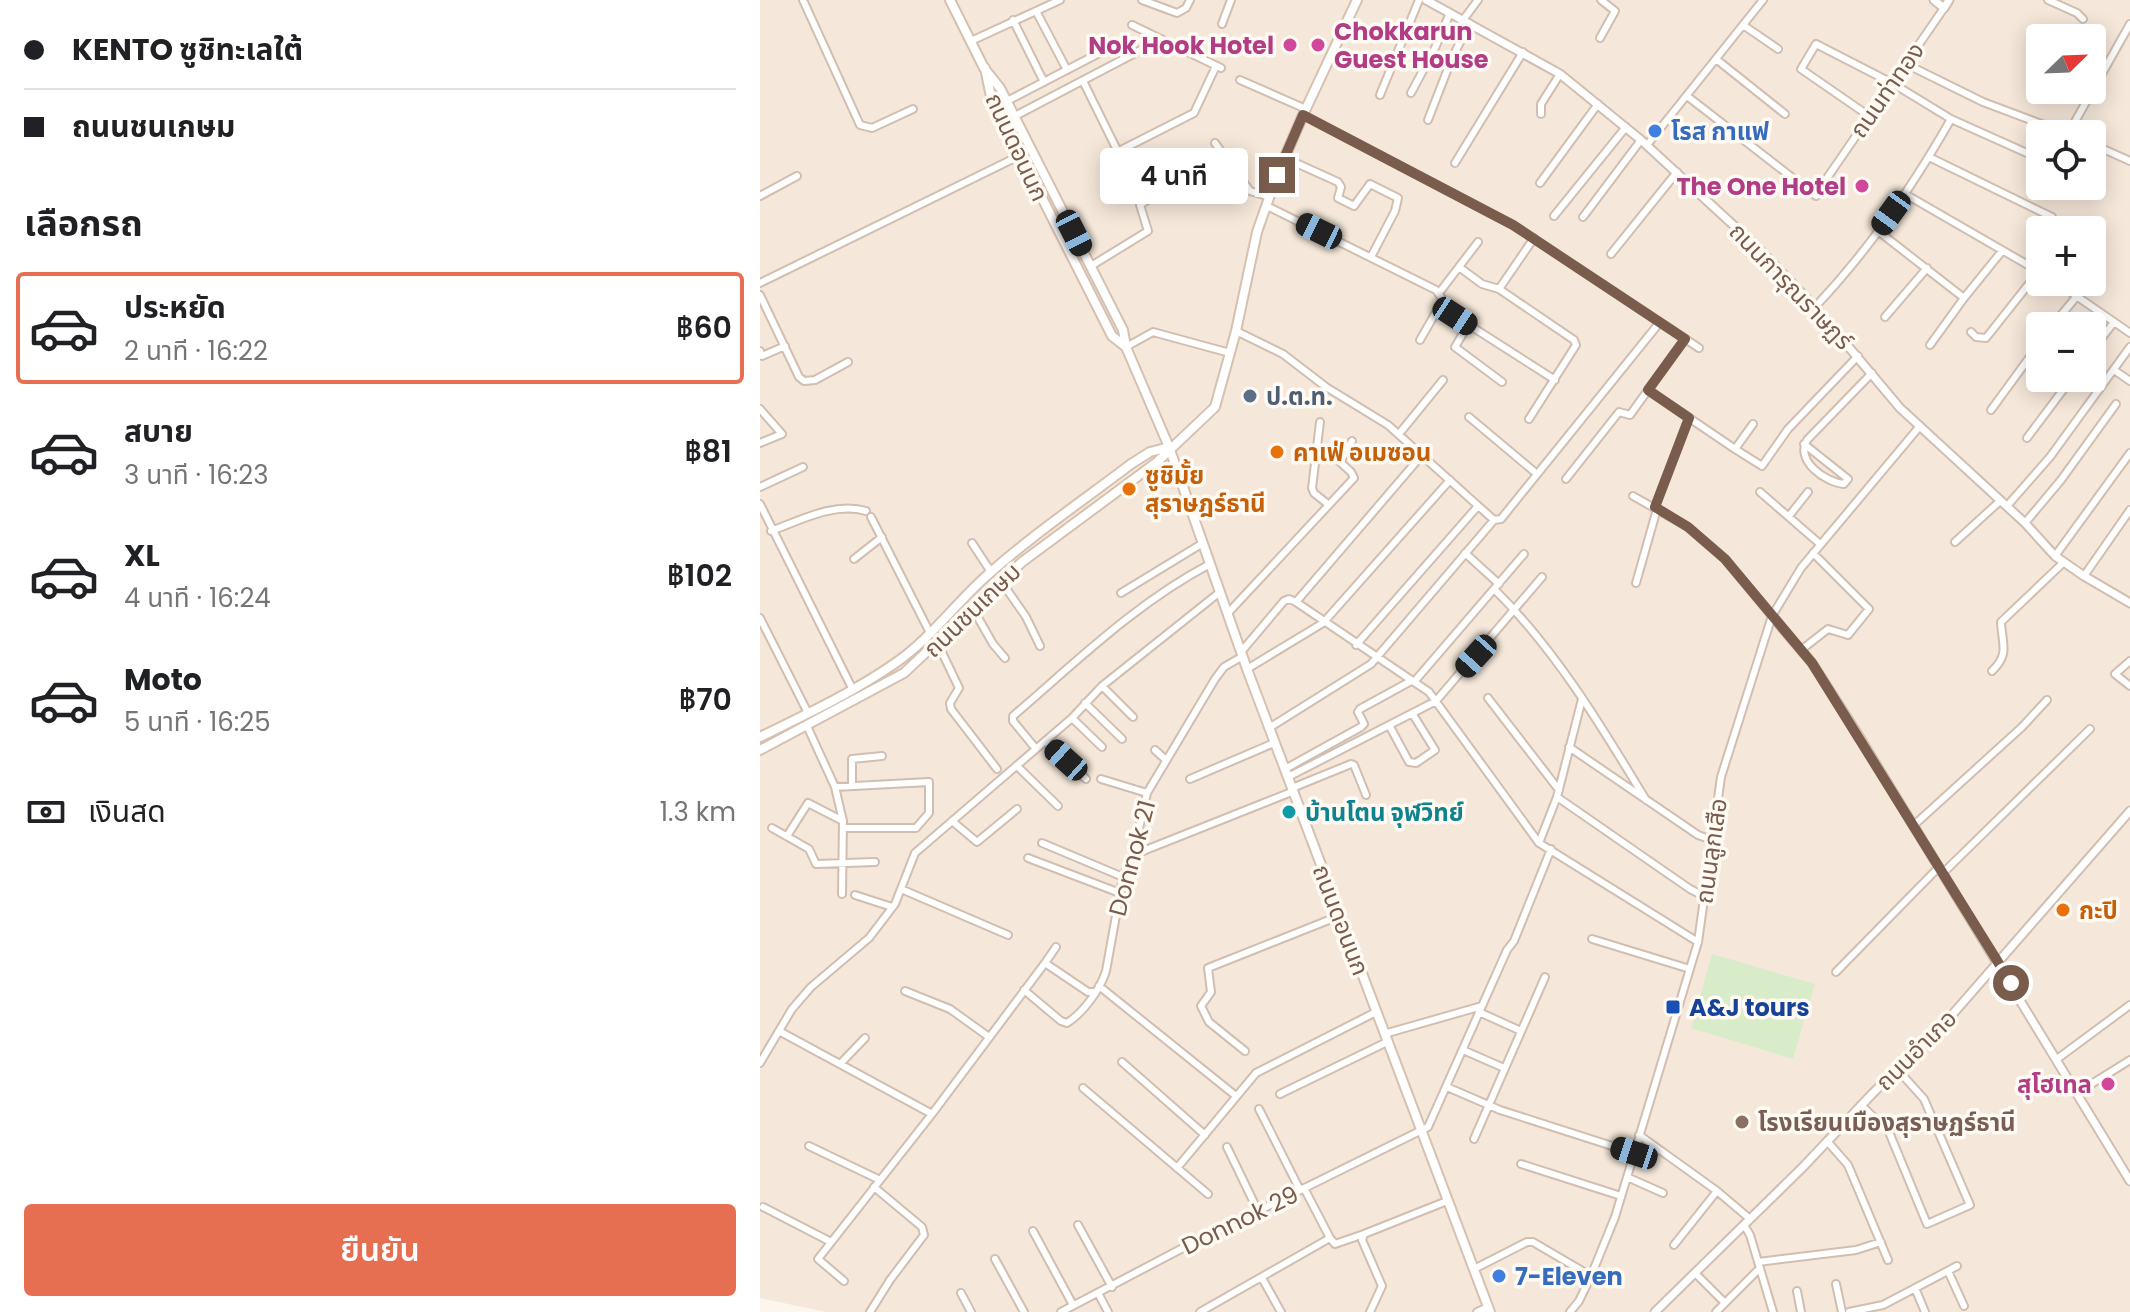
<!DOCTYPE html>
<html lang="th">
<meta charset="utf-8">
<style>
body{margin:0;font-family:Poppins,"Noto Sans Thai",sans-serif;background:#f2f2f2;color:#202124;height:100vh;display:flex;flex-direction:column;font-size:30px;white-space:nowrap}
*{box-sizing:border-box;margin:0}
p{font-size:26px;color:#757577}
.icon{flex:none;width:44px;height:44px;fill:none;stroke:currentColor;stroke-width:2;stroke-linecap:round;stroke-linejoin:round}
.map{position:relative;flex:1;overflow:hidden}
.side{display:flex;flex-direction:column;background:#fff;width:760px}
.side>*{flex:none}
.guide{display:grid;align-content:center;height:176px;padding:0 24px;background:#fff}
.needle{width:52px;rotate:67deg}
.tools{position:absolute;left:1266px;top:24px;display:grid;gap:16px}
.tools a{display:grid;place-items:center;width:80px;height:80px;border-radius:8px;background:#fff;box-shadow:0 4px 20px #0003;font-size:40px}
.end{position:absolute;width:36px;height:36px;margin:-18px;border:10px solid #7a5c4d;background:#fff;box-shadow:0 0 0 4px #fff}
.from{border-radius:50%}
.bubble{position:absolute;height:56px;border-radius:8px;background:#fff;box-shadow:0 4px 20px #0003;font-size:26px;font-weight:600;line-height:56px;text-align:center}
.car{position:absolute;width:24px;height:48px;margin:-24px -12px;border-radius:10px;box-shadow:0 0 6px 2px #0007;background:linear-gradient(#222 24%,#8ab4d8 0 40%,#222 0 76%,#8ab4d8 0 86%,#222 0)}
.guide b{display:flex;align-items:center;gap:28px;height:76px;font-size:30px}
.guide b+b{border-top:2px solid #e0e0e0}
.guide i{width:20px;height:20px;background:#202124}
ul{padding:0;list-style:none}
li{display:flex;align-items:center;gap:24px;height:112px;margin:0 16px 12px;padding:0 8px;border:4px solid transparent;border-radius:8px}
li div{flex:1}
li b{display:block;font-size:30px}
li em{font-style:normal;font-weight:600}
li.current{border-color:#e76f51}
li>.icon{width:72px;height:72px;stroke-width:1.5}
h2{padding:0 24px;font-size:36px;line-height:96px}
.pay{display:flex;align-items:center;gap:20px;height:88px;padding:0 24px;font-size:30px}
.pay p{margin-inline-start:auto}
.button{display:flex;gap:16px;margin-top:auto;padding:16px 24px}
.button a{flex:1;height:92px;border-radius:8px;background:#e76f51;color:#fff;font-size:32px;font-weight:600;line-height:92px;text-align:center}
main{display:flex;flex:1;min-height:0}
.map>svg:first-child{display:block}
.residential{fill:#f5e8da;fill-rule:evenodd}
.green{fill:#d8ecc9}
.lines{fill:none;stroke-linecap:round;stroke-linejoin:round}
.minor-casing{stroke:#d1beb0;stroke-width:10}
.tertiary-casing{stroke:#d1beb0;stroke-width:11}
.secondary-casing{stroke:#d6c0b0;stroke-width:12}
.minor{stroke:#fff;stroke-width:6}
.tertiary{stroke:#fff;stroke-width:7}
.secondary{stroke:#fff;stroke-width:8}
.route{stroke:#7a5c4d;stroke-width:10}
.hotel-dot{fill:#d1479c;stroke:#fffaf3;stroke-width:3}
.shop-dot{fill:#3f7fe0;stroke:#fffaf3;stroke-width:3}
.service-dot{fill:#5c6f8a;stroke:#fffaf3;stroke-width:3}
.food-dot{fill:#e8710a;stroke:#fffaf3;stroke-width:3}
.culture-dot{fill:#0f9aa8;stroke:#fffaf3;stroke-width:3}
.transit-dot{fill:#1a4fb4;stroke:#fffaf3;stroke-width:3}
.education-dot{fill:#8d6e63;stroke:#fffaf3;stroke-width:3}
.labels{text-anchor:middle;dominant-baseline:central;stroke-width:7;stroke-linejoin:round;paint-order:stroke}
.hotel-label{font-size:24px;font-weight:bold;fill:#b23c85;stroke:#fffaf3;text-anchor:end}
.street-label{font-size:24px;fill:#7a5c4d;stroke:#fffaf3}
.shop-label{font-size:24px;font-weight:bold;fill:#366cbe;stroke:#fffaf3;text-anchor:start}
.service-label{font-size:24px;font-weight:bold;fill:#4e5e75;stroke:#fffaf3;text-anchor:start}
.food-label{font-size:24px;font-weight:bold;fill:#c56008;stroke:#fffaf3;text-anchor:start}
.culture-label{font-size:24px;font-weight:bold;fill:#0d838f;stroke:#fffaf3;text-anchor:start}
.transit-label{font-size:24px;font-weight:bold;fill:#164399;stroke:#fffaf3;text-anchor:start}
.education-label{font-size:24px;font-weight:bold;fill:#785e54;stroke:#fffaf3;text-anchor:start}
</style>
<main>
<section class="side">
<div class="guide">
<b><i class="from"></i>KENTO ซูชิทะเลใต้</b>
<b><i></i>ถนนชนเกษม</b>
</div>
<h2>เลือกรถ</h2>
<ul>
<li class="current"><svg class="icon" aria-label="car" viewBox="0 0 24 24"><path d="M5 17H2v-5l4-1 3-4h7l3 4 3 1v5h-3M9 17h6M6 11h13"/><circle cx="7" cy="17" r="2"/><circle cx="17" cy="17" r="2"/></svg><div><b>ประหยัด</b><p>2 นาที · 16:22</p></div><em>฿60</em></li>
<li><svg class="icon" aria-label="car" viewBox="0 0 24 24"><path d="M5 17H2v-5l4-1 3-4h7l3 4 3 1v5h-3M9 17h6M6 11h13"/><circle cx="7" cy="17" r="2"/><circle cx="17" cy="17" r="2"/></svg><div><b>สบาย</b><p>3 นาที · 16:23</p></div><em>฿81</em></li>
<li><svg class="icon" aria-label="car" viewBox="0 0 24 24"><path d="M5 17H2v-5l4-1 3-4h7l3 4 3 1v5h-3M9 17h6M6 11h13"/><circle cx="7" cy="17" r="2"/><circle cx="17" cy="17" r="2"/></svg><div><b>XL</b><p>4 นาที · 16:24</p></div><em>฿102</em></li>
<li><svg class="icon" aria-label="car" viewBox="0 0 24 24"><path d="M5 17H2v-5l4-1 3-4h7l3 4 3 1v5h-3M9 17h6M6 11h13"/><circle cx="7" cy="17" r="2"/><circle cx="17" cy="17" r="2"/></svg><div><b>Moto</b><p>5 นาที · 16:25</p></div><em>฿70</em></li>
</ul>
<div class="pay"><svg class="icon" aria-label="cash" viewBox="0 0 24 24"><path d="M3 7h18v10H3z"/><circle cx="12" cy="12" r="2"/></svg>เงินสด<p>1.3 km</p></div>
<div class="button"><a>ยืนยัน</a></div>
</section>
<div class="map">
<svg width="1370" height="1312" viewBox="0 0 1370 1312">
<rect width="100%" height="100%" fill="#fdf6ec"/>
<path class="residential" d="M0 0H1370V1312H66L0 1298ZM1280 38H1332V90H1280ZM1280 134H1332V186H1280ZM1280 230H1332V282H1280ZM1280 326H1332V378H1280Z"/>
<path class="green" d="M952 954 1055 984 1033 1059 931 1028Z"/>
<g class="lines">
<g class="minor-casing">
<path id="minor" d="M43 0 100 125 112 128 153 109
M382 0 417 13 426 8 430 0
M1288 0 1317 13 1323 19
M276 11 307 70
M253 20 284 82
M703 20 718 0
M462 24 471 0
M372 25 461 68
M983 25 1018 49
M840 38 855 11 841 0
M211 41 300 0
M956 59 1025 114
M1146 64 1223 102 1308 134 1370 24
M480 80 546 109
M323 81 357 150H361L434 113 456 66
M651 93 675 48 690 13
M620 95 659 0
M927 96 1056 196
M247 101 347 49
M781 114V104L800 74
M543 115 753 225 939 348
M255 116 400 40
M1109 116 1041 69 1056 44 1132 83 1191 119 1280 159
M668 120 690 63 709 23
M455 143 490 191 510 197
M1332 144 1370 161
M887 145 1003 0
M1169 157 1292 217
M525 158 578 182 581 187 578 198 594 206 610 184 638 198 635 211 611 257
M695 163 763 52
M1065 181 1184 8
M780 183 838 104
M1145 194 1280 272
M0 196 37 176
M507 206 676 290 683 300 660 340
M794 216 866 127
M823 217 881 140
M1118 231 1204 298 1170 345
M851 254 917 172
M331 266 388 231 380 205 384 202 442 172
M699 267 722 284 739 289
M1296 282 1370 333
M0 283 259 156
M679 293 718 242
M0 295 39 377 44 381 55 380 88 362
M1204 298 1242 251
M681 307 795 380
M1055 307C1108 251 1153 186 1191 119
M1125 317 1167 268
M708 325 695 347 742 382
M1292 326 1317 296
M476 331 523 354 566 387 628 425 734 520
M1211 332 1216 337 1226 338 1279 271
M366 347 393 332 470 353
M0 351 2 356 25 346
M1332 351 1354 322
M1354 370 1370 381
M888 390 975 449 993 424
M0 409 22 434 0 443
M1231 410 1280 343
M709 417 777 474
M769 419 816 345 814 340 739 289 774 238
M560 422 552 488 554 493 569 505
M639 434 683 380
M1267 438 1312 378
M1044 444 1088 479 1084 484C1065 482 1035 461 1047 440L1112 373
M975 449 1002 466 1028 429 1098 356
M806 479 859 412 870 415 925 339
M0 487 43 467
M1000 492 1060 544
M873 496 928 527 965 559 1012 616
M0 504 93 690
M1247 506 1290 457 1370 347
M895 507 929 418
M1029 516 1048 492
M111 517 170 633
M1265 523 1301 480 1356 404
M11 531C41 520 74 502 106 511
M1195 542 1240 501
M212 543 231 572
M705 553 739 584
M1295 556 1370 453
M94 559 122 537
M1324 576 1370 510
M241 581 266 617 280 646
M876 583 897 509
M734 589C795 649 842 727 886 800
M361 593 443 543
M536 602 662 455
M212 607 233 644 245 658
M468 613 594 478 591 472 580 462 592 441
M0 618 48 713
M177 642 199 688 190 703 191 709 237 769
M596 645 718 506
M1041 650 1068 629 1088 635 1109 609 1053 553
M481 652 524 601 529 599 536 602 669 692 779 843 938 942
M1370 661 1355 674 1370 686
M487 669 563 623 690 480
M1232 671C1250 654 1242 644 1241 622L1304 562
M654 682 764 554
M342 686 373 717
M728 698 799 790
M325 703 362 739
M312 718 342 747
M629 725 649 762 656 763 675 750 652 713
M47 726 75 787 83 821 82 894
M509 728 611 664 734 520 741 519 900 322
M285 741 326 779
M809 747 938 835 952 840
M276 749 253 721V716C316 662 376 603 450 564
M395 750 406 760
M257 766 298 806
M525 769 601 727 604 724 598 712 600 709 651 681
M528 777 676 701 782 577
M341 779 387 793
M430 779 514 743
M92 786V759L122 756
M75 787 169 782V813L156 828H83
M532 788 591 764 594 765 606 795
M797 797 930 889 944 896
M192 821 217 842 257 809
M1153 826 1262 727 1287 700
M12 828 49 849 56 864 115 862
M27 836 48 803 83 821
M282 843 363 877
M779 843 797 797 822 699
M373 855 534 791
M268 858 360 893
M1183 873 1330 729
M141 889 248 935
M95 895 132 907
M832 939 930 969
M285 963 296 947
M1076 972 1179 867
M339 986 476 1096
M264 990 301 1021 307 1023C323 1013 340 990 346 971L363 877 373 855 387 793 455 679 464 667 483 656
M145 991 190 1009 229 1037
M719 1012 761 1031
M19 1031 172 1114
M624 1034 722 1006
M703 1050 744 1068
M485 1051 449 1022 441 1006 451 992 448 968 579 916
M1297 1059 1370 1005
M362 1062 445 1135
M0 1063 32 1009 51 987 109 938 135 904 155 853 312 718 342 686 460 592
M81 1063 105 1038
M687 1087 740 1110 874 1153
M323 1088 448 1194
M1317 1093 1370 1060
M520 1094 627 1042
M1101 1105 1129 1132 1167 1224 1210 1205 1164 1099 1137 1069
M499 1109 540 1190
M879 1135 957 1191 990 1219
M714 1139 785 977
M1067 1141 1088 1165 1128 1260
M49 1146 120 1180
M467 1147 498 1211
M761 1164 861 1196
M417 1168 496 1073 616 1012
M867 1177 903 1193
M3 1207 71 1242
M318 1225 352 1287
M984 1225 990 1235 1013 1312
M273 1231 313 1305
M570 1238 575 1244 604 1234
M914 1245 957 1191
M235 1259 264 1312
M998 1262 1096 1250 1121 1242
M714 1269 767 1242H773L831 1276
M1188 1271 1204 1306
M935 1273 965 1303
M502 1278 521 1312
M84 1281 58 1259 172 1114 285 963 328 992H335
M1076 1284 1082 1312
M1155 1288 1165 1312
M1037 1291 1041 1312
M201 1293 211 1312
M338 1293 348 1312
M110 1312 130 1280 164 1235 162 1227 114 1187
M301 1312 421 1249 668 1127 747 950 754 941 791 849
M440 1312 570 1238 544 1188
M610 1312 622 1286 602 1240 604 1234 687 1201
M717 1312 728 1307
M810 1312 819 1301 831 1276 855 1217 938 942 961 777 1012 616 1041 568 1160 426
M956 1312 1000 1268
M1089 1312 1123 1305 1197 1266"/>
</g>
<g class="tertiary-casing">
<path id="tertiary" d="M666 0 800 74 881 140 997 247 1055 307 1140 408 1265 523 1295 556 1324 576 1370 603
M1174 0 1184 8 1189 0
M1012 616 1052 663 1097 733 1370 1181
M895 1312 1043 1167 1112 1094 1191 1016 1370 811"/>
</g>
<g class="secondary-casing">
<path id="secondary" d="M190 0 224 68 240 88 363 330 366 347 409 447 487 669 730 1312
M225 68 231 97 352 336 366 347
M0 737C45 715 92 693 134 664 168 641 192 608 222 580 268 538 321 502 371 464L390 452 409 447
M0 750 144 673 262 562 397 462 455 407 476 331 497 232 517 175 543 115 597 0"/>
</g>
<use href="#minor" class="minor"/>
<use href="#tertiary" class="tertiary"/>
<use href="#secondary" class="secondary"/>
</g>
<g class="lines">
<path class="route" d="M517 175 543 115 753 225 925 339 888 390 929 418 895 507 928 527 965 559 1052 663 1251 983"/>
</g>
<g class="hotel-dot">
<circle cx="530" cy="45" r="8"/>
<circle cx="558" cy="45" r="8"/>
<circle cx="1102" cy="186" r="8"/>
<circle cx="1348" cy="1084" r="8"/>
</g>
<g class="shop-dot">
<circle cx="895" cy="131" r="8"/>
<circle cx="739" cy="1276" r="8"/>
</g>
<circle class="service-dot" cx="490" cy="396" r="8"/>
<g class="food-dot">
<circle cx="517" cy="452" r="8"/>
<circle cx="369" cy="489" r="8"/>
<circle cx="1303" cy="910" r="8"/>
</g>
<circle class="culture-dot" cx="529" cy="812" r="8"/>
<rect class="transit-dot" x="905" y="999" width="16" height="16" rx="4"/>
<circle class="education-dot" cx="982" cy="1122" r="8"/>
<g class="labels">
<g class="hotel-label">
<text x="574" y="31" text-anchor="start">Chokkarun<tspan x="574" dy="28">Guest House</tspan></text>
<text x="514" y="45">Nok Hook Hotel</text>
<text x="1086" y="186">The One Hotel</text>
<text x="1332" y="1084">สุโฮเทล</text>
</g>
<g class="street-label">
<text transform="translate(1127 90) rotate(-55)">ถนนท่าทอง</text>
<text transform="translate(257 147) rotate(65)">ถนนดอนนก</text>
<text transform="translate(1031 286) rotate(46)">ถนนการุณราษฏร์</text>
<text transform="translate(212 610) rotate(-44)">ถนนชนเกษม</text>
<text transform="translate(951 851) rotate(-82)">ถนนลูกเสือ</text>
<text transform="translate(372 858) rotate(-75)">Donnok 21</text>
<text transform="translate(581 920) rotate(69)">ถนนดอนนก</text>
<text transform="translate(1156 1050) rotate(-45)">ถนนอำเภอ</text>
<text transform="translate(480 1220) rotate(-26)">Donnok 29</text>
</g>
<g class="shop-label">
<text x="911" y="131">โรส กาแฟ</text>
<text x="755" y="1276">7-Eleven</text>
</g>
<g class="service-label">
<text x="506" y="396">ป.ต.ท.</text>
</g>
<g class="food-label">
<text x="533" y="452">คาเฟ่ อเมซอน</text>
<text x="385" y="475">ซูชิมั้ย<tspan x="385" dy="28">สุราษฎร์ธานี</tspan></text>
<text x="1319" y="910">กะปิ</text>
</g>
<g class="culture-label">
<text x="545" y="812">บ้านโตน จุฬวิทย์</text>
</g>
<g class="transit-label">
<text x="929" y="1007">A&amp;J tours</text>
</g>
<g class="education-label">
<text x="998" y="1122">โรงเรียนเมืองสุราษฏร์ธานี</text>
</g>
</g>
</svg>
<div class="tools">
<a><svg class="needle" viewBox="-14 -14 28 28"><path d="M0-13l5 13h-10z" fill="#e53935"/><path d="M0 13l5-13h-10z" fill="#757577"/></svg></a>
<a><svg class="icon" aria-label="locate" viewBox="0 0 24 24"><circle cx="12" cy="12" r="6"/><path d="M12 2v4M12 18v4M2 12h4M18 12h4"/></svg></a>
<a>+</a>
<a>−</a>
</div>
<i class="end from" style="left:1251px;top:983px"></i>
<i class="end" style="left:517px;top:175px"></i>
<div class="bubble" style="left:340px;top:148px;width:148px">4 นาที</div>
<i class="car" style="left:1131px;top:213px;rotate:216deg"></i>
<i class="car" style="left:559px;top:231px;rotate:296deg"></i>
<i class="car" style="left:314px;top:233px;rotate:153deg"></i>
<i class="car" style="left:695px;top:316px;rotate:123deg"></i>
<i class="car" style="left:716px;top:656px;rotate:222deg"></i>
<i class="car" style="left:306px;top:760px;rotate:312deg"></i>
<i class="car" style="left:874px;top:1153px;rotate:288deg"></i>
</div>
</main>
